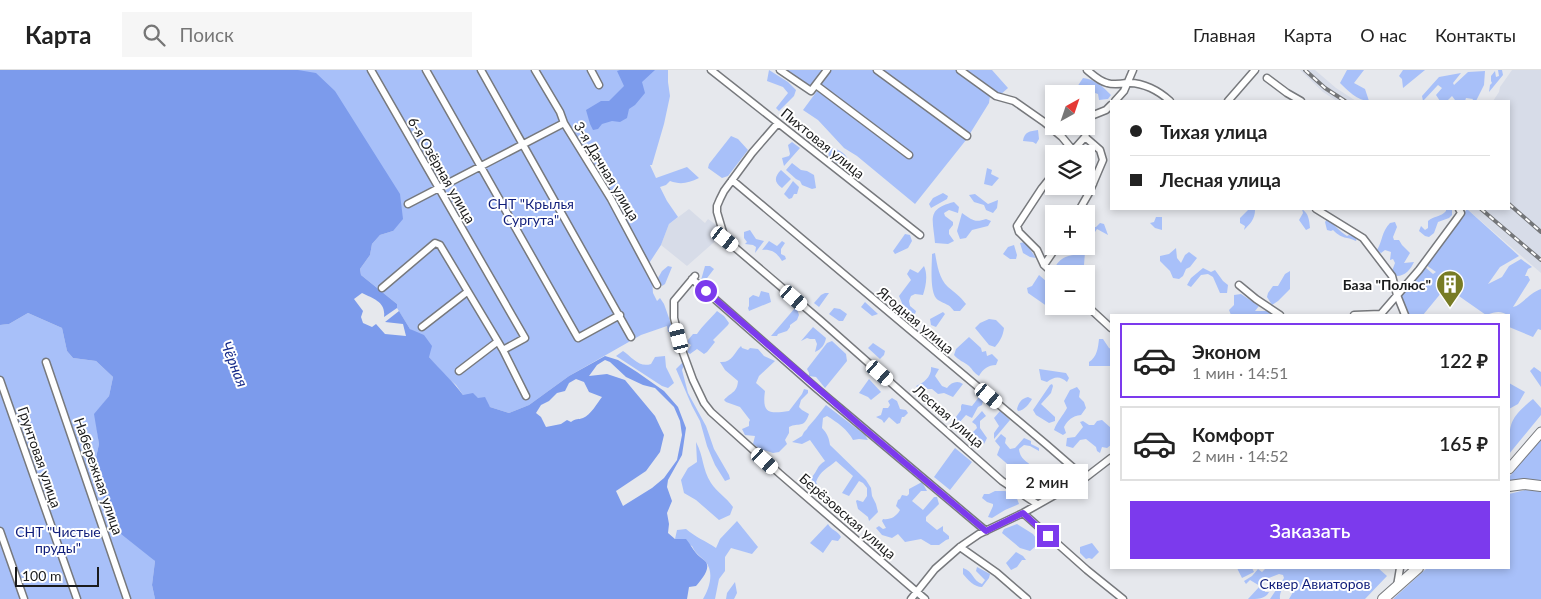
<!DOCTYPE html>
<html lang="ru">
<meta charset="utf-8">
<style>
body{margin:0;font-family:Lato,sans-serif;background:#f6f6f6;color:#222;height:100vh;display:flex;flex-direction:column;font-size:19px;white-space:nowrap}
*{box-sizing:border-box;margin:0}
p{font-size:16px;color:#767676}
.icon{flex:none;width:28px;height:28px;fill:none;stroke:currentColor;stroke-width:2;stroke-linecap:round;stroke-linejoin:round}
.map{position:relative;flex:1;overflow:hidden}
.drawer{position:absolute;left:1110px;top:244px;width:400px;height:255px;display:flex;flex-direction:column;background:#fff;border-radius:0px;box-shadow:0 2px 8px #0003}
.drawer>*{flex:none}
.banner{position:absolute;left:1110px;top:30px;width:400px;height:110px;border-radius:0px;box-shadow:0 2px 8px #0003;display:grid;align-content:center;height:110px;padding:0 20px;background:#fff}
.needle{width:32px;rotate:40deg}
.buttons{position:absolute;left:1045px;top:15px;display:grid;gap:10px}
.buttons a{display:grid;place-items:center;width:50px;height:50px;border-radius:0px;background:#fff;box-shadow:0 2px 8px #0003;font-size:25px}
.scale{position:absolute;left:15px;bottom:12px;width:84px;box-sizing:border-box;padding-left:5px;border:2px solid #1a1b1c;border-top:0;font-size:14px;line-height:18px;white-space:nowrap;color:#1a1b1c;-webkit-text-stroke:4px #fff;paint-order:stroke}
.end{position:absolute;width:22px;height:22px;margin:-11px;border:6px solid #7c3aed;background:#fff;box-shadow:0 0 0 2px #fff}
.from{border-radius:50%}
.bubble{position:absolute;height:35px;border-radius:0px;background:#fff;box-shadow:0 2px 8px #0003;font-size:16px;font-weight:600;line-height:35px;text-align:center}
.car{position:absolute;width:15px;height:30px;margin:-15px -8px;border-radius:6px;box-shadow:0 0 4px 1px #0007;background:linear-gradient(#fff 24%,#345 0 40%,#fff 0 76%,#345 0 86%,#fff 0)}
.banner b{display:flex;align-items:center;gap:18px;height:48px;font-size:19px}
.banner b+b{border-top:1px solid #e0e0e0}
.banner i{width:12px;height:12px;background:#222}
ul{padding:9px 0 0;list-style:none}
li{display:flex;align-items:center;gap:15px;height:75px;margin:0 10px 8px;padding:0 10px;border:2px solid #e0e0e0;border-radius:0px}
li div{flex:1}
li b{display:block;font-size:19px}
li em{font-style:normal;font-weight:600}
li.active{border-color:#7c3aed}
li>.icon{width:45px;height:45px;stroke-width:1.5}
.cta{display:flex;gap:10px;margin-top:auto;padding:10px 20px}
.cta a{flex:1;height:58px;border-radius:0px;background:#7c3aed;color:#fff;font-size:20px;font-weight:600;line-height:58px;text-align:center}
header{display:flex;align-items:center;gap:30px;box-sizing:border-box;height:70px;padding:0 25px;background:#fff;border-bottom:1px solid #e0e0e0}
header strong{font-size:24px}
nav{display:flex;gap:28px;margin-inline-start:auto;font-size:18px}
.search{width:350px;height:45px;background:#f6f6f6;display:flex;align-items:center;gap:12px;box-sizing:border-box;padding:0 18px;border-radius:0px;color:#767676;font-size:19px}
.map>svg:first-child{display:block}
.built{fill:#d7dce8}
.green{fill:#a8c0f9}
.water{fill:#7c9bec;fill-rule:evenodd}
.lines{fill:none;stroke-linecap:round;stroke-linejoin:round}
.minor-casing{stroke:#77797d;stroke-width:9}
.secondary-casing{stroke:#77797d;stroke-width:11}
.primary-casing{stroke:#77797d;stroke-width:12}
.minor{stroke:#fff;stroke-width:6}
.secondary{stroke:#fff;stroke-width:9}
.primary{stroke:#fff;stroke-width:10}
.rail-casing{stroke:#747679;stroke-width:4}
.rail{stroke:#fff;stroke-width:2;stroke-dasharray:5.5;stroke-linecap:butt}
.route{stroke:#7c3aed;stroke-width:6}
.labels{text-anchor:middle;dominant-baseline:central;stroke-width:4;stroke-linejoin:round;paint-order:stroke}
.street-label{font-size:14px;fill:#1a1b1c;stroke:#fff}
.park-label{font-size:14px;fill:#0f1d7a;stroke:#fff}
.poi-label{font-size:14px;font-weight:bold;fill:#1a1b1c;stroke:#fff;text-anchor:end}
.water-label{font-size:15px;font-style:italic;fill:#182d8a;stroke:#fff}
</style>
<header>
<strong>Карта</strong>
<div class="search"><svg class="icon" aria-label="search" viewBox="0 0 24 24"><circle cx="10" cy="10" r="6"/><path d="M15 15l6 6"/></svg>Поиск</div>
<nav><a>Главная</a><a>Карта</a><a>О нас</a><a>Контакты</a></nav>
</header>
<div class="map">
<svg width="1541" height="529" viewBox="0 0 1541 529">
<rect width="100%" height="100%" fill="#e6e8ed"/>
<path class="built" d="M1300 0H1315L1336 18 1356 31H1337L1323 22Z
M1512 0H1541V203L1467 139H1509V31H1493L1499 22 1500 17Z
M689 139 705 153 708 149 719 157 715 161 721 166 687 196 661 175 669 154Z"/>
<path class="green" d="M298 0H668V12L670 26 664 54 652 95H650L656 108 687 97 699 108C688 113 681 115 670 111L666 115 660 117 667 131 678 147 669 154 661 175 646 198 652 209 653 223 657 231 660 228 664 234 674 262H668L667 256 641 265 569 306 529 335 509 343 490 337 478 328 463 325 456 315 441 302 429 287 415 262 410 259 397 238V234L361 205 360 199 370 185 372 174 380 165 393 161Z
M769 0 788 12 796 20 794 26 779 41 776 38 788 23 783 17 767 11Z
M785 0H992L1008 18 1000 25 991 19 989 33 966 70 915 134 857 86 844 78 818 50 803 40 817 21Z
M1347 0H1364L1354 13 1365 19 1369 31C1358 31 1347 20 1340 13Z
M1403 0H1425L1403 18 1402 9 1399 6Z
M1498 0H1502L1503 5 1489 22 1490 15 1492 13 1491 11V6L1495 1 1496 7 1499 6Z
M1485 1 1484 15 1476 31H1472L1473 29 1466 28 1465 31H1454L1455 30 1452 26 1447 31H1440L1436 25 1442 18 1438 15 1423 31 1422 26 1439 7 1461 3 1453 13 1454 15 1468 2Z
M1083 8C1095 9 1103 17 1111 25L1108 29 1099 30 1098 24 1077 17Z
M1038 60 1039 69 1036 74 1033 72 1023 71C1024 62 1030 61 1038 60Z
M731 66 738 69 748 80 728 106 722 108 708 98 709 94Z
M792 72 800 78 784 96 782 88 789 86 790 84 788 75Z
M828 78C839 78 848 84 850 95 841 95 836 94 829 88Z
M792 93 801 100 807 101 814 105 816 118 812 119 802 115 800 111 796 109 786 100Z
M987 98 992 100 991 104 999 108 992 116 984 114Z
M781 100 791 109 782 118C773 112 775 106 781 100Z
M793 111 799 117 797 124H794L792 128 789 129 784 124Z
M943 123 948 126 947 129 931 138 929 134 933 128Z
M975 124 988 134 998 130 997 138 993 143 986 140 984 135 974 132 969 125Z
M954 132 959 137 958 143 949 140 944 143 945 146 953 152V155L949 160V164L954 171 948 174 935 173C933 149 926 139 954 132Z
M1249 139 1255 140C1255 149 1250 154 1244 160L1245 156 1240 153V148Z
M1302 139C1309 144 1309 150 1310 158L1306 160 1299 150 1303 143Z
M1446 139H1452V145L1449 148 1438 152 1434 163 1429 167 1425 166 1419 161 1421 156 1425 160 1428 158V151C1433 146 1441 147 1446 141Z
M1467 139 1519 186 1500 197 1488 214 1502 207 1509 196 1521 189 1532 197 1528 199 1525 206H1528L1530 210 1513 237C1522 235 1529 223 1541 219V260L1538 259 1533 267 1509 257 1510 246C1500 241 1498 241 1486 245L1446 217 1423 245H1408L1403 236 1401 224 1418 207 1425 197 1433 204 1436 202 1426 195Z
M962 143C972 150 975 153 986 149L991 151 988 156 972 160 966 168 960 169 957 161Z
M1156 147H1162V160L1155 158 1150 153 1154 152Z
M1327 149C1334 154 1339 161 1347 166L1349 165 1357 168 1356 171C1346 166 1343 170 1333 160L1331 161 1327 160 1325 152Z
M1395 152 1397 157 1393 167 1394 170H1399L1402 175 1410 183 1404 193 1414 192C1411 199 1405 206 1397 206L1392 201 1395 193 1393 189 1390 190 1391 182 1385 180 1381 183 1377 180C1383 170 1381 163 1390 153Z
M1100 153 1104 154 1108 165 1097 159 1087 174 1088 162 1086 160V154H1088L1091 157H1096Z
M750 160 756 169 764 171 755 183 756 177 753 175 745 174 747 172 744 168V162Z
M905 164 910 165 912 171 908 178 895 184 893 181Z
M769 171 777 176 782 171 785 173 781 179V184L785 186 786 189 782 191C777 183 772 179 762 180Z
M1025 172 1036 188 1030 187 1023 183 1020 173Z
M1014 175 1017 185 1016 189H1010L1003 184 1008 177Z
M1176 178 1177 188 1181 193 1185 185 1189 182 1197 188 1190 197 1186 199 1183 206 1179 209 1173 208 1170 201 1160 191V186L1169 184Z
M1085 182 1084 195 1081 198 1070 202 1066 200 1057 201 1055 197C1063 183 1072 187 1085 182Z
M935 183C937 194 939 209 948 217 956 224 959 225 966 234L960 241H954C948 233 946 235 938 230 929 224 932 195 932 184Z
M668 196 672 197 665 214 662 216 658 208 662 201Z
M705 196H710L714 199 704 212 701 210Z
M924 196C928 205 926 216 923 225L915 224 911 226 909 231 910 236 916 241 915 244 910 245 902 240 899 235 902 233 899 226 911 210 907 204 910 199 918 203Z
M1203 198 1211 202 1215 200 1223 211 1228 215 1227 223H1220L1213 207 1208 204 1201 205 1191 217 1187 215 1191 208Z
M1290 201V219L1278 231 1272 235 1267 227 1268 223 1273 216H1278L1285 204Z
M1039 205 1054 218V236L1051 239 1028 223 1027 218 1032 216Z
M761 221 769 223 771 232 749 241 748 238 749 236V228L753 225 759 227Z
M825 223H829L819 237 814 233 821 225Z
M1241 224 1259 236 1255 241H1269L1276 245H1231L1229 240 1234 235V225Z
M865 232 878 244 872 246 861 237Z
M795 238 797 239 799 245 797 250 790 255V257L787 261 778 264 777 266H771Z
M834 238 840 239 847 244 843 251H839L829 244Z
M717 241 724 246 729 253 728 255 713 270 715 272 707 282 704 284 697 279 690 284 687 282 691 275 688 273V270L693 264H697C703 255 710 249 717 241Z
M943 242 945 244 936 257 931 255 930 249Z
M28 243 62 258 67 281 73 288 96 291 113 307 109 326 95 344 99 374 93 401 100 417 155 491 152 515 155 529H0V255L9 254Z
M989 249 996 250 1004 258C1003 266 1000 271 995 277L989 275 975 258 980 253Z
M813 257 826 268C825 274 822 279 815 282L817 274 815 269H810L807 268 801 271Z
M969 267 981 278 982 282 986 281 987 286 992 284 998 290 996 295C988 295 983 299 979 306 974 303 973 300 969 296 964 292 958 290 954 285L956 279Z
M1099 269H1103L1109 278 1111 279V296H1089V292C1097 287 1098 278 1099 269Z
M832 271 846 284 847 291 825 318 816 307 809 306V303L807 299 827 273Z
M873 273 885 281 884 285 880 289 868 278Z
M741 276 742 278 748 280 750 278 758 279 764 286 775 291 759 306 756 313 765 321C762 343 768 344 789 341L802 324 804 319 808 320V323L801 330 799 337 802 340 809 344C804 359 799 352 789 357V363L785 370 787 374 779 382 773 383 760 379 753 374 755 366 745 365 742 359 749 356V352L750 350 740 337 726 332 724 330C731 322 737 323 738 311L725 300 720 292C732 293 734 283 741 276Z
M623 281C632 287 639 298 651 294L655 287 665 286 666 297 674 313 668 318 662 316 616 286Z
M687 288 682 300 688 323 706 356 714 379 729 405 730 409 725 411 715 395 707 376 700 351 692 336 676 299Z
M931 297 939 299 935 306 942 316 947 318C951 312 958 310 963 314L953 327 944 323 938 324 932 319H919L916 316C924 313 932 306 931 297Z
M1534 297 1541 302V317L1530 301Z
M1039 299 1066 303 1069 308 1067 312C1060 306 1055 306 1047 312L1041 310Z
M869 309 881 322 871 330 868 327 859 323Z
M1509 313 1525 322 1518 334 1509 339Z
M1052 314 1053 316 1051 323 1041 334 1055 347V351L1049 353 1036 345 1033 340 1050 315Z
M1077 317 1080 321 1079 327 1084 332 1086 338 1081 345C1072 346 1068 350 1064 357L1066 363 1063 365 1054 360C1057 351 1063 346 1067 338L1064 331 1070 320Z
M979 327 983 331 982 335 978 337 972 348 966 345 958 354 953 351 961 340V336L962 334 972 336Z
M1028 327 1032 329C1029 334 1025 340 1018 341L1017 339C1019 332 1021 329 1028 327Z
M892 328 897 331 900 339 906 340 908 343 904 347H902L900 353 897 354 889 347 884 353 882 350 876 347 881 345 883 338H888L890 335 888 331Z
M1533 329 1541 338V345L1509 384C1509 353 1509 349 1533 329Z
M826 335 865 365 868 370 859 369 853 370C848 360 837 352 827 346L823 348 822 358C827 363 829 368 830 375L866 410 871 418 872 426 876 434 878 442 869 451 868 447 858 439 856 431 857 430 863 432 867 426V418L863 413 859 411 849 426 842 423 853 406 836 391C828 398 820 401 816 412L822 424 819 425 810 417V408L812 407C818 400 816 397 825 391L810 370 802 374 792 372 802 366 804 362 807 359 808 357 815 349Z
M982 341 986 346 980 351V358L987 368 984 374 974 366 972 363 977 358 976 355 972 352Z
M1000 341 1010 350 994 369V363L999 356 994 348Z
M1102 350 1111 358V375L1107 378 1102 377 1100 383 1097 381 1096 377 1086 369 1080 370 1073 378 1066 376 1067 368 1075 367 1083 357 1080 352 1083 351 1089 355H1094L1097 351Z
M1001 364 1006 368 1005 373 1010 379 1015 378 1024 368 1031 371V374L1039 378V381L1030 376 1024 375 1019 379C1020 391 1031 394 1039 400L1036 404 1037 406 1041 409 1042 416 1045 419 1042 420 1035 418 997 385 1000 377 995 371Z
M1541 369V412L1509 413V407Z
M696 372C704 387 702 399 711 413 717 422 726 427 733 437L730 445 719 450 696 430 684 423 681 410 688 398 697 392Z
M955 378 972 392 950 420 934 407Z
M922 412 927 421H921L912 431 923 440 934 427H937L939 434 926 447V451L937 460 943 456V461L949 466V469L946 470 939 475H931L921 469 905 472 898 464 892 468 882 465 876 458 879 456 883 459 886 458 882 451 883 449C890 450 896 447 900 440L896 436 898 430 900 429 902 425 907 426 909 424V419Z
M1525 420 1541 421V529H1393L1427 498H1509V424Z
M995 421H1005L1016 426 1019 434 1005 440 992 448 988 447 993 436V434L987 432 982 428 984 424H989Z
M737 451 758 477 752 484 731 478 725 487V501L719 509 715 529H703C709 519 715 502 705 491 699 485 696 484 692 476L675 469 677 460 686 459C695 467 706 471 716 478L720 469Z
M828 454C831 460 838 461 841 467L838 471 832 470 823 483 810 473Z
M1017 454 1033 464 1038 471 1036 476 1030 481 1020 478 1002 463 1004 459Z
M1092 473 1099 482 1092 489 1089 488 1086 489 1080 483V477Z
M1016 482 1023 486 1026 490H1022L1017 497 1011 500 1006 493Z
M977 497 990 504 989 508 982 517C974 517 968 510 963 504V498C973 501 973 511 982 514L985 510 976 501Z
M1237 498H1252L1254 502 1242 508Z
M1266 498H1378L1387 506 1365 529H1289L1296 517H1290L1286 512C1283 517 1279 524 1280 529H1270L1284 508 1283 505 1279 504 1266 509 1263 516 1265 522H1269C1266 529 1257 529 1248 529L1260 516 1250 510 1246 514 1244 511 1252 506 1258 499 1262 502Z
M735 512 737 523 734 529H726L727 523Z"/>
<path class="water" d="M0 0H298L316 3 335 21 400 124 403 149 393 161 380 165 372 174 370 185 360 199 361 205 397 234V238L384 247C386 232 374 229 362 223L354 229 363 241 361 247 363 253 372 257 376 254 385 264 406 266 403 254 385 252 399 241 410 259 424 265 432 276 429 287C440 300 453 311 463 325L473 323 478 328 485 327 490 337 509 343 529 335 569 306 605 286 618 290 637 302 664 321 678 337 686 358 682 385 668 410 667 417 672 431 667 443 669 454 668 463 675 469H686C690 474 692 478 696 483 698 486 702 488 705 491 712 498 701 510 696 516L689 517 687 529H155L152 515 155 491 116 460 93 401 99 374 94 344 109 326 113 307 96 291 73 288 67 281 62 258 28 243 9 254 0 255ZM605 290 610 292 626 307 643 315 655 318 674 337 680 351 682 365 677 390 664 408 652 418 623 436 616 421 646 401 660 382 664 365 655 346 625 310 607 304 589 306 597 295ZM576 309 584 312 589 322 602 327C597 333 591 345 583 348 578 350 576 348 571 352L567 350 561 354 546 357 541 347 536 343 541 335 549 331 557 323 565 321 569 313Z
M620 0H655L642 12 645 23 635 35 629 39 627 48 620 52 612 51 602 54 598 59 593 60 590 54 586 40 601 31H609L624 16 617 1Z"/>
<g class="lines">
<g class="minor-casing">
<path id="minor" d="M371 0 525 268 503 280
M426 0 578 268 620 245
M481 0 631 267
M535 0 560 42 564 53 611 129 657 215
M591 0 599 15
M711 0 920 165
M780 0 811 21 827 0
M877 0 967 66
M960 0 996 26 1014 31 1044 52 1062 67 1076 84
M1087 0C1093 5 1099 11 1107 13 1113 15 1121 14 1127 13 1143 12 1159 21 1170 31
M1267 8 1287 23 1301 31
M816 15 909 85
M1115 31 1124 21 1133 0
M1228 31 1255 0
M778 53 752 83 724 121 720 129 717 136V142L725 169 820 250 1002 411 1037 434
M1070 84 1085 67 1091 46 1106 40 1111 35
M1086 100 1093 114
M1054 103 1042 118 1017 156 1019 162 1037 180 1044 195 1054 204
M732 110 1047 375 1085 408
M408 134 564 53
M1316 139 1363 168 1392 206 1397 225 1405 245
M1077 144 1089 123 1103 90 1100 80 1085 67
M1044 195 1057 176
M695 206 674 231V248L682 280 693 310 704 333 711 342 780 404 925 529
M692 209 816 318 986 461
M1239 215 1256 229 1280 245
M382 218 435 173 440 175 503 280 526 326
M1086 235 1111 258
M1354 245 1381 244
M1380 245 1419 200 1456 150 1461 143 1459 139
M422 257 467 222
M46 292 127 529
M459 301 497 272
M0 310 77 529
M1023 443 1087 500 1123 529
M0 461 24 529
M960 477 997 503 1027 529
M1397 516 1400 498
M911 529 935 499 960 477 979 464 1023 443 1085 408 1111 388"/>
</g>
<g class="secondary-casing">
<path id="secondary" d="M1509 399 1541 362"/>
</g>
<g class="primary-casing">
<path id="primary" d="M1509 416 1524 414 1541 416
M1383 529 1418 498"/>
</g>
<use href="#minor" class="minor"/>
<use href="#secondary" class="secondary"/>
<use href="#primary" class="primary"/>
<g class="rail-casing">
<path id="rail" d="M1305 0 1325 18 1345 31
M1509 134 1541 162
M1481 139 1541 190"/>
</g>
<use href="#rail" class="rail"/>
</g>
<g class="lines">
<path class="route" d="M706 221 861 356 986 461 1023 443 1048 466"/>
</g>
<defs>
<g id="building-pin" transform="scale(1.4375)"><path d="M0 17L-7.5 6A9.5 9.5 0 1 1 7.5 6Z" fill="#777b24" stroke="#fff"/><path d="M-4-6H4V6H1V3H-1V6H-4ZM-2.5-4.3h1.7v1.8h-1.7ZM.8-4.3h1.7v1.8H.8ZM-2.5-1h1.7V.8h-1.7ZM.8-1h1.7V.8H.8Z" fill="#fff"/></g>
</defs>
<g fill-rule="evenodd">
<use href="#building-pin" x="1450" y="214"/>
</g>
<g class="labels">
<g class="street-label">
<text transform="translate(823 73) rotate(39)">Пихтовая улица</text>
<text transform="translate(442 100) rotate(60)">6-я Озёрная улица</text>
<text transform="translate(607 101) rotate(59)">3-я Дачная улица</text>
<text transform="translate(916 250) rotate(40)">Ягодная улица</text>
<text transform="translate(949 346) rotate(41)">Лесная улица</text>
<text transform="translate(40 387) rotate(71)">Грунтовая улица</text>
<text transform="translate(99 406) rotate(71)">Набережная улица</text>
<text transform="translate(848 446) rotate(41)">Берёзовская улица</text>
</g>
<g class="park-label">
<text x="531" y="133">CНТ "Крылья<tspan x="531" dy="16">Сургута"</tspan></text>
<text x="58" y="461">СНТ "Чистые<tspan x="58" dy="16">пруды"</tspan></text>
<text x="1315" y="513">Сквер Авиаторов</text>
</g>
<g class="poi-label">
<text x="1431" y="214">База "Полюс"</text>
</g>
<g class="water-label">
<text transform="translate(235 294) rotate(68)">Чёрная</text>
</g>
</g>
</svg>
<div class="buttons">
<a><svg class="needle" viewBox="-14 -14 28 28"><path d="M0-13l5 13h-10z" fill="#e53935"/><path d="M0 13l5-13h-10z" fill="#767676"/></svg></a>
<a><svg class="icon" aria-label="layers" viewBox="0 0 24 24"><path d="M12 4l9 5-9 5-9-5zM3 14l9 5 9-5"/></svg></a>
<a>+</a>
<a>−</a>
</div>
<div class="scale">100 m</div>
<i class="end from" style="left:706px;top:221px"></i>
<i class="end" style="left:1048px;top:466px"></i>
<div class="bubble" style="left:1006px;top:394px;width:82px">2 мин</div>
<i class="car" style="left:725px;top:169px;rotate:128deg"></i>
<i class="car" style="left:794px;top:228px;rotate:131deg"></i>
<i class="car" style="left:679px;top:268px;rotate:346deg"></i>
<i class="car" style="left:880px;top:303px;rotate:131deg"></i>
<i class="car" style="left:989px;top:326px;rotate:130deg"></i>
<i class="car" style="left:765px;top:391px;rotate:132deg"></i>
<div class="banner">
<b><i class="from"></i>Тихая улица</b>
<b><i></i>Лесная улица</b>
</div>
<section class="drawer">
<ul>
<li class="active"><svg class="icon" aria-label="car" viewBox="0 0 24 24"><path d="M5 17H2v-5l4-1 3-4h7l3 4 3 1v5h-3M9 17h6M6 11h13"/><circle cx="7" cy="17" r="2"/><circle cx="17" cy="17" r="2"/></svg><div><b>Эконом</b><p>1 мин · 14:51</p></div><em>122 ₽</em></li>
<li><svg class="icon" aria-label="car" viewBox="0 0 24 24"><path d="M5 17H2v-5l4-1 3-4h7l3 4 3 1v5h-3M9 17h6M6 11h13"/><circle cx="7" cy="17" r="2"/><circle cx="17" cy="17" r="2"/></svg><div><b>Комфорт</b><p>2 мин · 14:52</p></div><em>165 ₽</em></li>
</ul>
<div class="cta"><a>Заказать</a></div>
</section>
</div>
